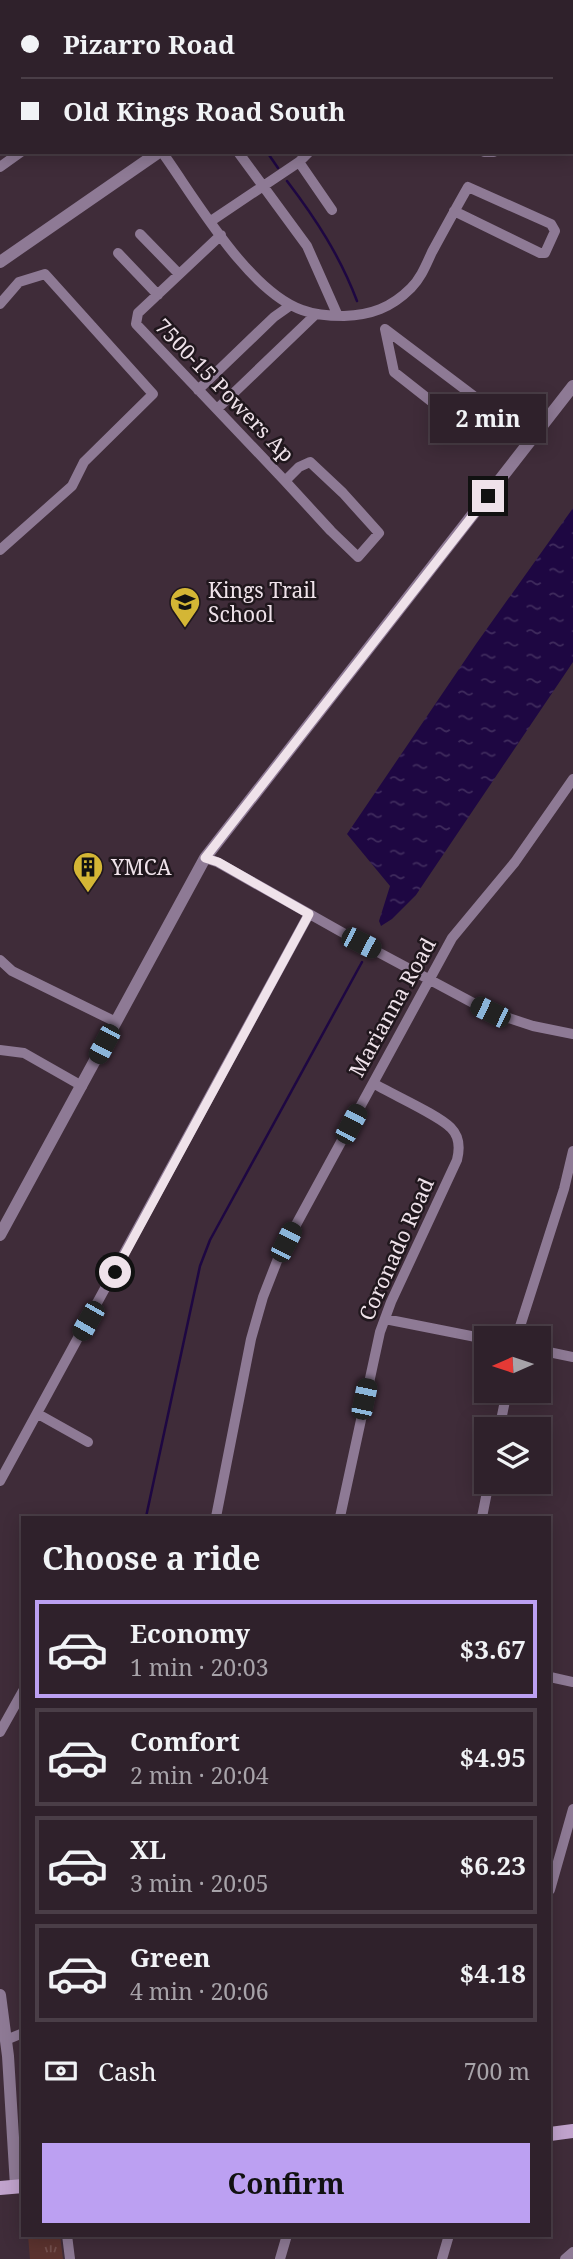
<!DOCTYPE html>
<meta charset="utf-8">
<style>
body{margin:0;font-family:"Noto Serif",serif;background:#372933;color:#f1f3f6;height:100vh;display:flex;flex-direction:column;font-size:26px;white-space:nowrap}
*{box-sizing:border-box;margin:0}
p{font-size:23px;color:#a7a3a9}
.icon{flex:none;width:38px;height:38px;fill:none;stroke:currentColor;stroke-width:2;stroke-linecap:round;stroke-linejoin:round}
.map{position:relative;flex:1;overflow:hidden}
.sheet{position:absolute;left:21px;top:1516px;width:530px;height:721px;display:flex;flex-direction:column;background:#2f212b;border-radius:0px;box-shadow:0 4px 18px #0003,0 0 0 2px #4a3e47}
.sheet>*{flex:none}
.banner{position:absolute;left:0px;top:0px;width:574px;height:154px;box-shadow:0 4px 18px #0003,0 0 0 2px #4a3e47;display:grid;align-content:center;height:154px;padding:0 21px;background:#2f212b}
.needle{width:46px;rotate:267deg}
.fabs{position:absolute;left:474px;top:1326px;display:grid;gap:14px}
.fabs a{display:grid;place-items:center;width:77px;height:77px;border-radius:0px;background:#2f212b;box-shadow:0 4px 18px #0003,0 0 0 2px #4a3e47;font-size:35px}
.end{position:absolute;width:32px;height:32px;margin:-16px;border:9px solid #efe2ea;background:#111;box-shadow:0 0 0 4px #111}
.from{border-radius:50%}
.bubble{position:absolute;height:49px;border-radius:0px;background:#2f212b;box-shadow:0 4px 18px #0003,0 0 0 2px #4a3e47;font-size:23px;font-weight:700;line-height:49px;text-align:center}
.car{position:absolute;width:21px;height:42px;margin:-21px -10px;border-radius:9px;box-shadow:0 0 5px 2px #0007;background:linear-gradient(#222 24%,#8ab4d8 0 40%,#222 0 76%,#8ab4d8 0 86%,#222 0)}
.banner b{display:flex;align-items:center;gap:24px;height:66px;font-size:26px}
.banner b+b{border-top:2px solid #4a3e47}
.banner i{width:18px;height:18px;background:#f1f3f6}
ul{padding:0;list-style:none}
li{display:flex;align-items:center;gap:21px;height:98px;margin:0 14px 10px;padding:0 7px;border:4px solid #4a3e47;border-radius:0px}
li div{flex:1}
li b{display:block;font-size:26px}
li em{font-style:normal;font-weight:700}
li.selected{border-color:#bca0f2}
li>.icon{width:63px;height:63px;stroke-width:1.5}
h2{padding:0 21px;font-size:32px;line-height:84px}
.pay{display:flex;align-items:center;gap:18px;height:77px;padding:0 21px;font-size:26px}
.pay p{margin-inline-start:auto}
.cta{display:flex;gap:14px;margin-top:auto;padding:14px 21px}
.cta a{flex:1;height:80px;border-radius:0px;background:#bca0f2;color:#111;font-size:28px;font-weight:700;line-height:80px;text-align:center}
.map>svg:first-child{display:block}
.grass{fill:url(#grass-tufts)}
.water{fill:url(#water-ripples)}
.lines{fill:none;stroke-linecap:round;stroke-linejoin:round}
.stream{stroke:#1e0742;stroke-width:2.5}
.minor{stroke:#8e7a95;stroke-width:10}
.tertiary{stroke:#8e7a95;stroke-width:12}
.secondary{stroke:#c1a3cd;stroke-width:14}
.route{stroke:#efe2ea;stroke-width:9}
.labels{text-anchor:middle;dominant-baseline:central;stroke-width:5;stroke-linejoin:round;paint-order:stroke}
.street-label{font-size:21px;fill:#efe2ea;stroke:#20171d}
.poi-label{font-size:21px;fill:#efe2ea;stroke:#20171d;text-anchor:start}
</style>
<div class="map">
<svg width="573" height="2259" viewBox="0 0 573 2259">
<defs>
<pattern id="grass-tufts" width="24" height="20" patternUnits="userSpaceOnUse" patternTransform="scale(1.75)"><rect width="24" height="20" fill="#5c332f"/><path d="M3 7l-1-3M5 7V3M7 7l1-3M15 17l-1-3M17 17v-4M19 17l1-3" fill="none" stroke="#74504d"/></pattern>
<pattern id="water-ripples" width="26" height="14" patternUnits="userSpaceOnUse" patternTransform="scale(1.75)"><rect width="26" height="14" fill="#1e0742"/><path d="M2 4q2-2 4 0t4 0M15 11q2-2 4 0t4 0" fill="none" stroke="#3f2b5d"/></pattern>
</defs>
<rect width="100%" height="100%" fill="#3f2c39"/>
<path class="grass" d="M28 2235H60L63 2259H30Z"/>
<path class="water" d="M573 508V662L416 895 392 919 381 926 379 921 390 886 347 834 476 644Z"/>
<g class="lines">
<path class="stream" d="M162 0 163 2
M267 152 278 168
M287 181C316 219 340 256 357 301
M146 1517 200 1266 210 1240 362 962"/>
<path class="minor" d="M50 0 51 2
M467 0 468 2
M530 0V2
M544 0V2
M237 2 240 0
M572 72H573
M0 112 2 115
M162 152C195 198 248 291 302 310 315 315 330 316 344 316 371 315 391 308 411 288 421 278 426 265 432 252 444 230 456 208 468 187L551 224 555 231 545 253H540L454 211
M238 152 307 246 338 316
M484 152H494
M299 162 332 210
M0 167 21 152
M211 221 299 162 309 152
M140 234 179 274
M221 235 138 313 136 324 285 481
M118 253 158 295
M0 304 19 282 45 274 153 394 84 462 72 486 0 550
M385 329 479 400 460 424 394 372Z
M198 390 274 317 291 305
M217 409 316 314
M310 462 343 493 379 533 358 557 331 531 285 481 299 467Z
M205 858 217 862 361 943 490 1012 533 1026 573 1034
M0 960 12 971 116 1022
M0 1050 24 1053 82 1086
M385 1319 486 1339
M516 1339 564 1189 573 1151
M539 1350 573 1357
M38 1414 88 1442
M499 1430 507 1391
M0 1481 309 914
M216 1517 251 1339 263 1297 279 1256 452 938 515 862 573 779
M340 1517 380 1332 391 1302 457 1160C460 1148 460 1137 451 1128 439 1115 391 1094 373 1083
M482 1517 489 1482
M550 1677 573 1682
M0 1732 23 1691
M550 1890 573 1809
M6 2040 23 2033
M67 2235 70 2259
M280 2259 287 2235
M442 2259 449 2235
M565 2259 573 2252"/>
<path class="tertiary" d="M368 2 370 0
M385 2 388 0
M0 262 159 152
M0 1235 205 858 573 386
M0 1995 8 2056 16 2186"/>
<path class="secondary" d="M550 2134 573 2131
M0 2188 23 2186"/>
</g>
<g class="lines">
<path class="route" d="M115 1272 309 914 218 862 205 858 488 496"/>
</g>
<defs>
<g id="school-pin" transform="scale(1.575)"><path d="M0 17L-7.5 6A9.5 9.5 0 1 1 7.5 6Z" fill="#d4b635" stroke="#20171d"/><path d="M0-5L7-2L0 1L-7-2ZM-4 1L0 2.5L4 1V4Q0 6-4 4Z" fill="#111"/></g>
<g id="building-pin" transform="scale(1.575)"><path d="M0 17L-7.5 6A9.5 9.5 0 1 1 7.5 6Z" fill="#d4b635" stroke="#20171d"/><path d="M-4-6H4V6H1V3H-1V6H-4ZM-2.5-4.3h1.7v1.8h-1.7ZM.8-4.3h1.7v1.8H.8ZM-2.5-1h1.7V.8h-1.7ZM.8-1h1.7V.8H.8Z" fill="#111"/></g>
</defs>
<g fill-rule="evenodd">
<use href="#school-pin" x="185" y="602"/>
<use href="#building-pin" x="88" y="867"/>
</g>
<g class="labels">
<g class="street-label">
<text transform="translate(225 390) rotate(46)">7500-15 Powers Ap</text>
<text transform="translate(392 1007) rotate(-61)">Marianna Road</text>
<text transform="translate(396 1249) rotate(-66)">Coronado Road</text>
</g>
<g class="poi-label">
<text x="208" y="590">Kings Trail<tspan x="208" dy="24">School</tspan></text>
<text x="111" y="867">YMCA</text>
</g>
</g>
</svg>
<div class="fabs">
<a><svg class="needle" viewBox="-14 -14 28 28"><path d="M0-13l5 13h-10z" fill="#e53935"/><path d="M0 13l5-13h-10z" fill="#a7a3a9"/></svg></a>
<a><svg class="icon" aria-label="layers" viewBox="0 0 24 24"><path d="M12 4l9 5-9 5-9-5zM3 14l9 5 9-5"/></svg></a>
</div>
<i class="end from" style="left:115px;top:1272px"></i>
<i class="end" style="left:488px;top:496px"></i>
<div class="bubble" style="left:430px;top:394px;width:116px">2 min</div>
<i class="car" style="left:361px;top:943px;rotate:117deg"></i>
<i class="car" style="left:490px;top:1012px;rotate:296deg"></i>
<i class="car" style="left:104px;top:1044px;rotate:208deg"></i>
<i class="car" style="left:351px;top:1124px;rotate:28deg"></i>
<i class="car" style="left:286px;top:1242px;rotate:27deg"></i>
<i class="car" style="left:88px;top:1321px;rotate:210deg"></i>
<i class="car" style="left:364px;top:1399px;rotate:12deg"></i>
<div class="banner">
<b><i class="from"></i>Pizarro Road</b>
<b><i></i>Old Kings Road South</b>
</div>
<section class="sheet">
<h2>Choose a ride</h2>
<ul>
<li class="selected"><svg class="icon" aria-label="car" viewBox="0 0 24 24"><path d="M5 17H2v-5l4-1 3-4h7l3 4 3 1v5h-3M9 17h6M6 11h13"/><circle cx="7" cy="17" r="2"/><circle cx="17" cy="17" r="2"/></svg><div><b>Economy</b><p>1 min · 20:03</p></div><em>$3.67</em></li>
<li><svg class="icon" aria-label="car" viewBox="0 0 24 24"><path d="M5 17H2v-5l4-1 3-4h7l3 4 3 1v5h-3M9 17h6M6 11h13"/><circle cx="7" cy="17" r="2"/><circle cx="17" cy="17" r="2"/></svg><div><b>Comfort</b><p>2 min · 20:04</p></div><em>$4.95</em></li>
<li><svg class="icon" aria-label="car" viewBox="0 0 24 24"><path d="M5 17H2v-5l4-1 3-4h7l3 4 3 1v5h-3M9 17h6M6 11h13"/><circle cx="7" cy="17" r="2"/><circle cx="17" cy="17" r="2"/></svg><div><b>XL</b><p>3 min · 20:05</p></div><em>$6.23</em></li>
<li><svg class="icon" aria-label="car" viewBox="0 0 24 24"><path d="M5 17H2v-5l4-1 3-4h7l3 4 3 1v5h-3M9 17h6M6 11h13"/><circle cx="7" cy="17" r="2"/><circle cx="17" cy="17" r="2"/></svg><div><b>Green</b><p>4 min · 20:06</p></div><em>$4.18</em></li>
</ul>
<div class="pay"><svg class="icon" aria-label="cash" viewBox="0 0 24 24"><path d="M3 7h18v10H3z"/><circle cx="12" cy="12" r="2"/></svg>Cash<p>700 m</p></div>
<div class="cta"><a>Confirm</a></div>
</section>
</div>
